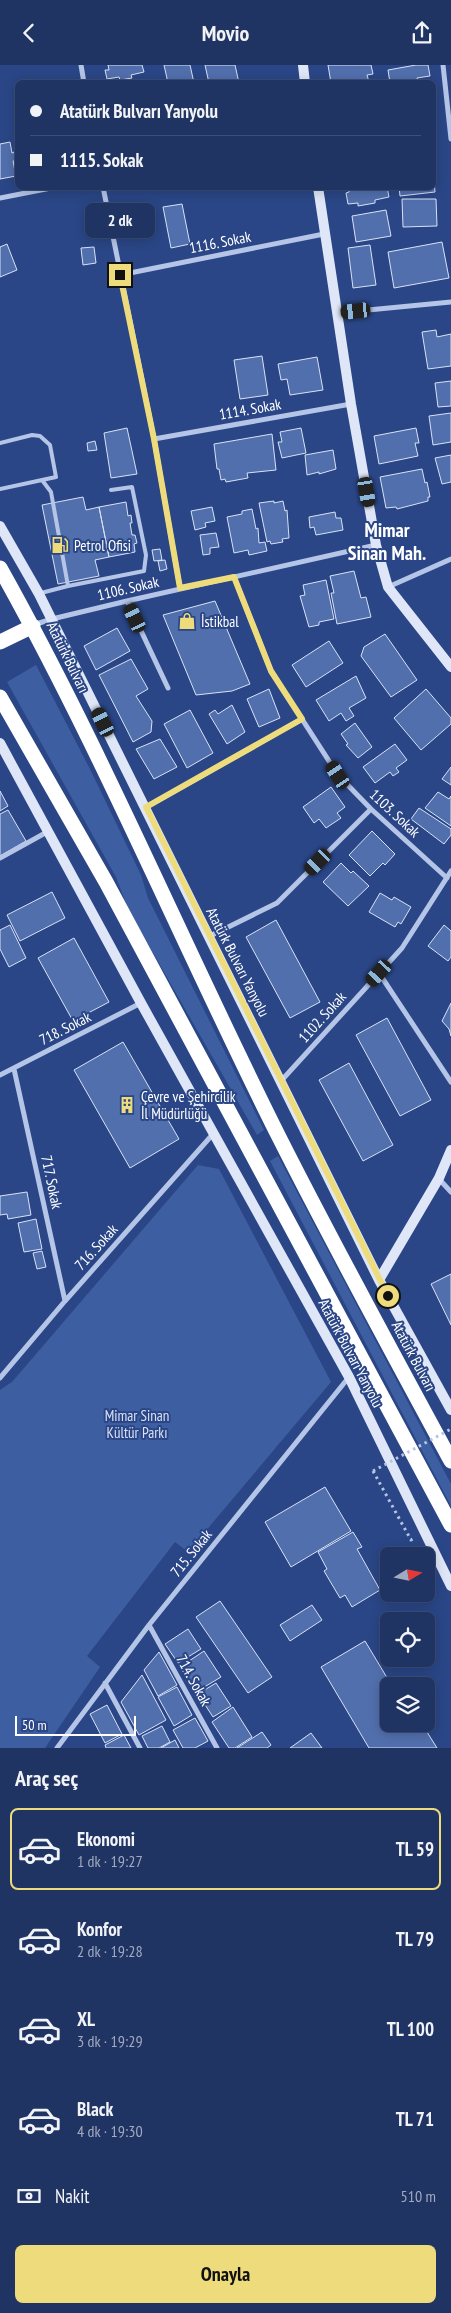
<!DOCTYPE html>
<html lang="tr">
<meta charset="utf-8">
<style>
body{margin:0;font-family:"PT Sans Narrow",sans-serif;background:#283c6a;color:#f1f3f6;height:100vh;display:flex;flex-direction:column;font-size:19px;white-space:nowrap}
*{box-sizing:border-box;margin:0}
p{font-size:16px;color:#a2aabf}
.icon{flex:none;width:28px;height:28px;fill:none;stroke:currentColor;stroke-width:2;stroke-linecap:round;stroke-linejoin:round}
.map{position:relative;height:1683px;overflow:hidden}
.side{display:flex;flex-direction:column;background:#203464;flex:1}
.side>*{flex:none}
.guide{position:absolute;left:15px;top:15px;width:421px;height:110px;border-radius:8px;box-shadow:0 2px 12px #0003,0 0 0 1px #3d4f78;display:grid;align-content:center;height:110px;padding:0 15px;background:#203464}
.needle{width:32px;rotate:80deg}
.buttons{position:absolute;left:380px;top:1482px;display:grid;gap:10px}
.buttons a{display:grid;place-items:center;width:55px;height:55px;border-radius:8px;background:#203464;box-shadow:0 2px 12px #0003,0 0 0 1px #3d4f78;font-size:25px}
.scale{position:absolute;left:15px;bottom:12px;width:121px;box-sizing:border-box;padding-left:5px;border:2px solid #fff;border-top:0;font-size:14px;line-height:18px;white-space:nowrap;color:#fff;-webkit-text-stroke:4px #2a4686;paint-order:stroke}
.end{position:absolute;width:22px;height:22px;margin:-11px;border:6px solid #eedc7c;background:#111;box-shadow:0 0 0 2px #111}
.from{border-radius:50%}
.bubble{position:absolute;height:35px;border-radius:8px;background:#203464;box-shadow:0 2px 12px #0003,0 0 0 1px #3d4f78;font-size:16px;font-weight:700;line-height:35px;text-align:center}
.car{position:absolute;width:15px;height:30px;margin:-15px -8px;border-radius:6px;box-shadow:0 0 4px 1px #0007;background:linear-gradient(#222 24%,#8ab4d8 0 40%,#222 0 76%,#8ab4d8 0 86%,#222 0)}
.guide b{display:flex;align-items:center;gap:18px;height:48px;font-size:19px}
.guide b+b{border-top:1px solid #3d4f78}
.guide i{width:12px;height:12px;background:#f1f3f6}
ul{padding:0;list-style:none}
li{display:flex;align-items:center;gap:15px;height:82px;margin:0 10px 8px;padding:0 5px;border:2px solid transparent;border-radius:8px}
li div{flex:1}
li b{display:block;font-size:19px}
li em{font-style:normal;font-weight:700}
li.active{border-color:#eedc7c}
li>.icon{width:45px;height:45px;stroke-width:1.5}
h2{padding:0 15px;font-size:22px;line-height:60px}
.pay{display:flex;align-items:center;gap:12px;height:55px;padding:0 15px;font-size:19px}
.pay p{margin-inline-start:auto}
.primary-button{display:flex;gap:10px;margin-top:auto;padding:10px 15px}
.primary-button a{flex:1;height:58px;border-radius:8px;background:#eedc7c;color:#111;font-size:20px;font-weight:700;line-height:58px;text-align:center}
header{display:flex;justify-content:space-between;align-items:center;height:65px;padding:0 15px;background:#203464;font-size:22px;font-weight:700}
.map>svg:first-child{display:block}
.green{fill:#3e5ea2}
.building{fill:#526fad;stroke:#d8e2f6}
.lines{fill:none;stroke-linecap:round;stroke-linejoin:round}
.path{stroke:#b5c5e7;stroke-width:3;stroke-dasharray:2.5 4;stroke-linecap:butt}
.lane{stroke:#b5c5e7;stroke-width:4}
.street{stroke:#b5c5e7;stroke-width:5}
.secondary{stroke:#dee6f7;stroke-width:10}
.highway{stroke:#fff;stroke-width:15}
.path-bridge{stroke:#b5c5e7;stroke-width:3;stroke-dasharray:2.5 4;stroke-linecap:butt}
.route{stroke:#eedc7c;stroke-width:6}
.labels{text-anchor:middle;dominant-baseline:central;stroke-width:4;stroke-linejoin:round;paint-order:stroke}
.street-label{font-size:15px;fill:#fff;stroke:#2a4686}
.poi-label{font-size:15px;fill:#fff;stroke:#2a4686;text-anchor:start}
.park-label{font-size:15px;fill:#d8e2f6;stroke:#2a4686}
.district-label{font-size:20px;font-weight:bold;fill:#fff;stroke:#2a4686}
</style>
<header><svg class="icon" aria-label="back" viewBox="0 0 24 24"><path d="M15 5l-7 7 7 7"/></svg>Movio<svg class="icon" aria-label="share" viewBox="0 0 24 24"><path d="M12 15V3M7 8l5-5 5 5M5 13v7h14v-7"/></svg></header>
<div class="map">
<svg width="451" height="1683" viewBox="0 0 451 1683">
<rect width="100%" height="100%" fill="#2a4686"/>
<path class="green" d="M36 600 91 706 141 810 148 833 264 1065 257 1070 128 844 116 812 7 617Z
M278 1091 451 1419V1441L270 1096Z
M198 1100 219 1104 331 1317 188 1487 175 1477 87 1591 100 1602 45 1683H0V1325L12 1317Z"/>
<path class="building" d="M108 0H142L144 7 131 10 132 13 120 15 119 12 107 14 105 5H109Z
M164 0H190L194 18H168Z
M205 0H235L239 18H209Z
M328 0H371L373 9 367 10 369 17 331 18Z
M416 0H428L430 11 417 13 418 18H390L388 5Z
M10 77 12 88 14 87 16 96H13L16 111 0 114V79Z
M434 114 435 127 400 131 399 122H434Z
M349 122H387L389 132 375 135V138L358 141V138L348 139 346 128 349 127Z
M402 134H436L437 161 403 162Z
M182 139 190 179 171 183 163 142Z
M386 145 391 171 356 177 352 151Z
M442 177 449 213 394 223 388 187Z
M7 179 17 205 0 212V182Z
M370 180 376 220 353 223 348 183Z
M94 182 96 198 83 200 81 183Z
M436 265 437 272 451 269V301L428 304 422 267Z
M262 291 268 330 240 334 234 295Z
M317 292 323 325 290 330 287 314 281 315 278 299Z
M451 316V341L438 342 435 318Z
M451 348V377L433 380 429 351Z
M127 363 137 409 111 413 104 368Z
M301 363 306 388 282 393 278 377H282L280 367Z
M416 363 419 378H415L418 391 379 399 374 371Z
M272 369 276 405 247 408 248 413 226 417 225 414 221 415 219 404H217L214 379Z
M95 376 97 385 88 386 87 378Z
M333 385 336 404 319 409V407L307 410 305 390Z
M451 390V417L442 419 435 393Z
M422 404 425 418 427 417 430 432H428V436L397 444 396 442 386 443 380 412Z
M83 432 86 445 99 442 109 492 95 495 99 511 58 519 42 440Z
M274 436V438L283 436 285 446 287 445 289 473 282 474 283 477 271 479 270 476 267 477 259 438Z
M126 437 128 451 131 450 132 458H130L132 470H135L137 478 134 479 135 487 109 492 99 442Z
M212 442 215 456 205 458 206 462 195 465 191 446Z
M252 444 256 464 258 463 259 478 265 477 267 486 249 490 248 485 234 488 227 452 242 449V446Z
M335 447 336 453H341L343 465 316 470 314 462 310 463 309 452Z
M216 468 219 482 210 483V489L203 490 200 470Z
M160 484 162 495 154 496 152 485Z
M165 495 167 504 160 506 158 496Z
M354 506 361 533 366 532 371 552 337 559 331 528H334L330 511Z
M326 515 334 554 319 557V560L309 562 300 531 305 530 303 520Z
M215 536 250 619 232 626 196 630 163 550Z
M117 563 130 586 96 605 84 581Z
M385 569 417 615 391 632 361 591 364 582Z
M329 576 343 598 306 622 292 600Z
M131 594 148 624 136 631 152 656 151 667 133 677 99 610Z
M356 611 366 633 349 643 354 651 346 656 341 648 329 656 316 635Z
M269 624 280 653 259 662 247 634Z
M426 624 451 653V659L421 685 394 653Z
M232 640 245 667 227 679 209 649 215 645 218 649Z
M190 645 213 688 187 703 164 659Z
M355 658 372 682 358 693 346 680 348 679 341 669Z
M160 674 177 702 154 714 136 684Z
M395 679 407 695 396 703 399 707 393 711 390 707 375 718 363 702Z
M451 702V720L442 714Z
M331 722 345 742 337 748 341 753 326 763 319 754 314 758 303 742Z
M0 726 8 741 0 746Z
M438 727 449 734 451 731V761L425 743Z
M419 743 451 764V770L444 779 411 754Z
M8 745 26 776 0 791V749Z
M372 766 395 789 385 800 383 798 370 811 349 790Z
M341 798 351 808 353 806 369 821 348 841 323 817Z
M52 827 65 853 20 876 7 850Z
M380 828 392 835 394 832 411 842 401 859 398 857 395 862 369 847Z
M276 855 320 937 290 953 246 872Z
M10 860 26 893 9 902 0 884V865Z
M444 860 451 866V892L448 896 428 881Z
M74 873 109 937 73 956 38 893Z
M451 938V971L449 964 442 956Z
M387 953 431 1035 400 1051 356 970Z
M123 977 179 1074 130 1103 74 1005Z
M349 998 393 1080 363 1096 319 1015Z
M27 1127 31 1150 8 1154 7 1149 0 1150V1131Z
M36 1154 42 1184 24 1187 18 1158Z
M42 1186 46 1202 37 1204 33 1188Z
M451 1209V1260L431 1219Z
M325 1422 351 1466 291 1502 265 1457Z
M353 1467 362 1482 357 1484 380 1525 352 1542 345 1530 340 1533 324 1506 327 1504 318 1487Z
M220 1536 272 1612 248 1628 196 1552Z
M312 1540 322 1555 290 1576 280 1560Z
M188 1564 201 1584 178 1598 165 1579Z
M365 1576 392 1621H389V1659H422L437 1683H369L321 1602Z
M204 1586 221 1612 196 1627 180 1602Z
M159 1587 177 1620 158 1631 144 1605Z
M142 1610 166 1655 139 1670 121 1637Z
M216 1618 231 1641 213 1652 198 1629Z
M177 1622 192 1650 174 1661 158 1632Z
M107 1640 122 1669 105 1678 90 1649Z
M233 1642 252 1672 235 1683H229L212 1657Z
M195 1653 208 1676 195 1683H183L173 1665Z
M162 1661 170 1677 159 1683H148L142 1671Z
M262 1667 271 1680 267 1683H237Z
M311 1668 322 1683H290Z
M124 1670 131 1683H106L105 1680Z
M175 1675 179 1683H161Z"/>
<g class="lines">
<path class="path" d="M373 1406 411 1475 414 1473"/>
<path class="lane" d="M0 378 32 370 40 371 50 380 56 412 0 424
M42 415 51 427 68 521
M41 528 68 521 144 506 146 490 132 422 111 425"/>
<path class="street" d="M81 0 84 18
M443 0 451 74
M103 122 154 374 180 523
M0 133 56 122
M120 210 324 169
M337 248 451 237
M154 374 351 339
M234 512 271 606 338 710 371 744 447 813
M388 522 451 494
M127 536 168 623
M33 560 52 554 127 536 376 480
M145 743 302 654
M0 793 47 767
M208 872 277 838 371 744
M379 908 451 1017
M14 1004 65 1236
M0 1010 141 938
M281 1016 402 883 451 806
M439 1114 451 1127
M0 1313 65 1236 213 1069
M149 1560 217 1683
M105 1618 140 1683
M57 1683 149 1560 349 1312"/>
<path class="secondary" d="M303 0 305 18
M318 122 351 339 376 480 388 522 451 602
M0 461 39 529 379 1215 451 1345
M0 678 141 938 349 1312 451 1521
M379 1215 439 1113 451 1085"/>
<path class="highway" d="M0 503C103 687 184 883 279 1072 334 1181 393 1289 451 1396
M0 577 33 561
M0 632 106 817 451 1460"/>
<path class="path-bridge" d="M373 1406 451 1364"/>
</g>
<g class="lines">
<path class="route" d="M120 210 154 374 180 523 234 512 271 606 302 654 146 742 388 1231"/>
</g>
<defs>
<g id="fuel-bare" transform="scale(1.35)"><path d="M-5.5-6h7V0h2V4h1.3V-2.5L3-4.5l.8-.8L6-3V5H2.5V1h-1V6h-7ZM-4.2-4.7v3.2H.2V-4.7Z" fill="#eedc7c" stroke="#2a4686" stroke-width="2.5" paint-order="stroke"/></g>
<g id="shop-bare" transform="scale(1.35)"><path d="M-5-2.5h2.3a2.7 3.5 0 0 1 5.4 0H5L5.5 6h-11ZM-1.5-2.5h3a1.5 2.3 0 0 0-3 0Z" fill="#eedc7c" stroke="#2a4686" stroke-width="2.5" paint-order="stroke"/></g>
<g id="building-bare" transform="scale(1.35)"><path d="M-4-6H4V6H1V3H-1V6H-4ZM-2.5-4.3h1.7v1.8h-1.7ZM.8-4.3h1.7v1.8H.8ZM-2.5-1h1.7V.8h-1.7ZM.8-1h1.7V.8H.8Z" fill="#eedc7c" stroke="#2a4686" stroke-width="2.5" paint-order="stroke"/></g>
</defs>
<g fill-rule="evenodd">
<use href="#fuel-bare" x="60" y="480"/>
<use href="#shop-bare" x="187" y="556"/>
<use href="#building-bare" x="127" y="1040"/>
</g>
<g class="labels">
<g class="street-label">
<text transform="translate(220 177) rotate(-11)">1116. Sokak</text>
<text transform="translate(250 344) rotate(-10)">1114. Sokak</text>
<text transform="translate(128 523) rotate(-13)">1106. Sokak</text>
<text transform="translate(68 592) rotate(64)">Atatürk Bulvarı</text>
<text transform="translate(395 748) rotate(43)">1103. Sokak</text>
<text transform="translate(238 897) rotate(63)">Atatürk Bulvarı Yanyolu</text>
<text transform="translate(322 952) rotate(-48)">1102. Sokak</text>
<text transform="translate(65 963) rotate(-27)">718. Sokak</text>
<text transform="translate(52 1117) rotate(78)">717. Sokak</text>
<text transform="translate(96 1182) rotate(-48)">716. Sokak</text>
<text transform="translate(351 1288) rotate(62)">Atatürk Bulvarı Yanyolu</text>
<text transform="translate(414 1291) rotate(62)">Atatürk Bulvarı</text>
<text transform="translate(191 1488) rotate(-51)">715. Sokak</text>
<text transform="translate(194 1615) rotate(61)">714. Sokak</text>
</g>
<g class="poi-label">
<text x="74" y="480">Petrol Ofisi</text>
<text x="201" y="556">İstikbal</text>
<text x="141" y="1031">Çevre ve Şehircilik<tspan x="141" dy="17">İl Müdürlüğü</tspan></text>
</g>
<g class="park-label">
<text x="137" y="1350">Mimar Sinan<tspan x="137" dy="17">Kültür Parkı</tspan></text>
</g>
<g class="district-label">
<text x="387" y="465">Mimar<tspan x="387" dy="23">Sinan Mah.</tspan></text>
</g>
</g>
</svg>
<div class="buttons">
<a><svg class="needle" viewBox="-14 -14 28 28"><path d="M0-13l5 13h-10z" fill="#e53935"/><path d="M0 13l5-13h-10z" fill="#a2aabf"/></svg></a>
<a><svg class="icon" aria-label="locate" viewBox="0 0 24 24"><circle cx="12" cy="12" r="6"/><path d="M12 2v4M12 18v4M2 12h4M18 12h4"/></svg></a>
<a><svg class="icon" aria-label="layers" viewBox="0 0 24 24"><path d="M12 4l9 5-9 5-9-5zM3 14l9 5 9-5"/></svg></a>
</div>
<div class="scale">50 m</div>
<i class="end from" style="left:388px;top:1231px"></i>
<i class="end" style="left:120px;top:210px"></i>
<div class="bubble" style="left:85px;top:138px;width:70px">2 dk</div>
<i class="car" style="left:356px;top:246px;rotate:264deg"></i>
<i class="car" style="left:367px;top:427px;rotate:170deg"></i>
<i class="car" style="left:135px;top:553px;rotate:335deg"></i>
<i class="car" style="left:103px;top:657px;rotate:334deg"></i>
<i class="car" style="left:338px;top:710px;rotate:327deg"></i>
<i class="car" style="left:318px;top:797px;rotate:225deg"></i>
<i class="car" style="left:379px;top:908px;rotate:222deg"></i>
<div class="guide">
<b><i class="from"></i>Atatürk Bulvarı Yanyolu</b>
<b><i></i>1115. Sokak</b>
</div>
</div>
<section class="side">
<h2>Araç seç</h2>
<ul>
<li class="active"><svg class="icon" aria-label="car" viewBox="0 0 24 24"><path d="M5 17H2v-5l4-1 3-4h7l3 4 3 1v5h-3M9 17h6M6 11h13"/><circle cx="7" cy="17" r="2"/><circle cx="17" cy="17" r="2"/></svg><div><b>Ekonomi</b><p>1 dk · 19:27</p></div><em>TL 59</em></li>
<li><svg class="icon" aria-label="car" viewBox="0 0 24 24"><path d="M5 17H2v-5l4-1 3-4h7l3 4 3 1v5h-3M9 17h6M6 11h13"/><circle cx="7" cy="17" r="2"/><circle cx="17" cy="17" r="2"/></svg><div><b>Konfor</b><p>2 dk · 19:28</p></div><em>TL 79</em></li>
<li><svg class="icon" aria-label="car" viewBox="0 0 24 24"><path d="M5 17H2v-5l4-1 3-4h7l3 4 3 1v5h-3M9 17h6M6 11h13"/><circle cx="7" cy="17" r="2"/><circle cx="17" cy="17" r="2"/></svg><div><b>XL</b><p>3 dk · 19:29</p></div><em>TL 100</em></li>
<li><svg class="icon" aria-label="car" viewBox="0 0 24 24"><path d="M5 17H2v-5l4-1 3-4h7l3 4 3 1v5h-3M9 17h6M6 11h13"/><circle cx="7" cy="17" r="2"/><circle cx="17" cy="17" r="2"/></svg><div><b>Black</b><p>4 dk · 19:30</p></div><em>TL 71</em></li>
</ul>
<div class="pay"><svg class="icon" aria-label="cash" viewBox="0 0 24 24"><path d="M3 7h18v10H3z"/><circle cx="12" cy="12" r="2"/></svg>Nakit<p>510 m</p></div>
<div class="primary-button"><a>Onayla</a></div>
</section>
